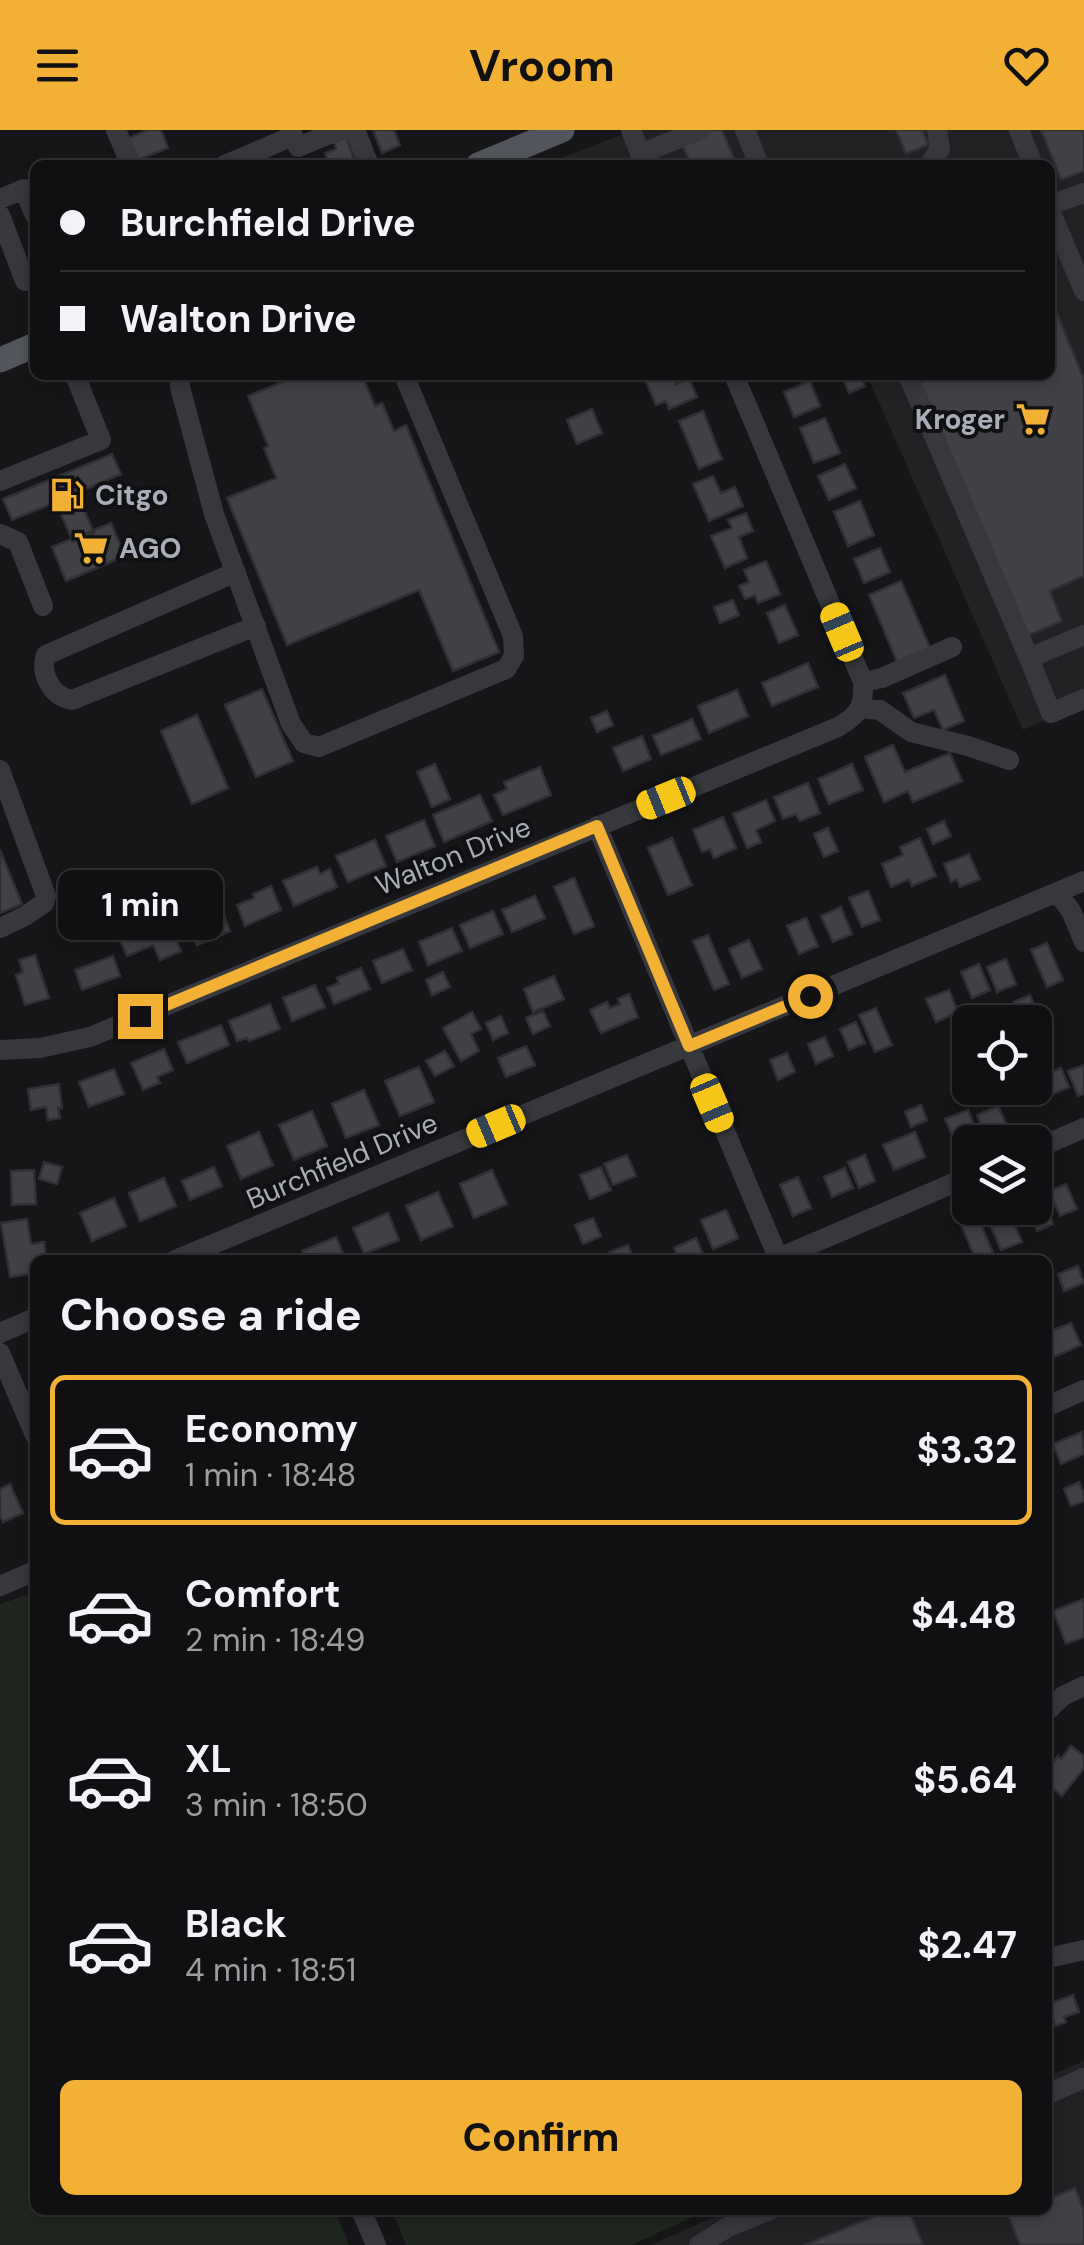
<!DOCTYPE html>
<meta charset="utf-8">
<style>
body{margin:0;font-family:"DM Sans",sans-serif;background:#19191b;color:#f1f3f6;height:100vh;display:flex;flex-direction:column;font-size:38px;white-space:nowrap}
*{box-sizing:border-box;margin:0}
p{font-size:32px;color:#9c9d9f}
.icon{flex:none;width:55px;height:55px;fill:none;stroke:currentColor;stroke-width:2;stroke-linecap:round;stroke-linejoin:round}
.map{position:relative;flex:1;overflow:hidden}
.panel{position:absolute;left:30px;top:1125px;width:1022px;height:960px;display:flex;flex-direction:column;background:#101012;border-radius:15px;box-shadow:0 5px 15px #0003,0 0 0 2px #303032}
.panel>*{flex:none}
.hud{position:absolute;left:30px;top:30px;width:1025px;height:220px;border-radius:15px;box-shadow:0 5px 15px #0003,0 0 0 2px #303032;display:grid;align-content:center;height:220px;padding:0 30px;background:#101012}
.tools{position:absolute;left:952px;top:875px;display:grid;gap:20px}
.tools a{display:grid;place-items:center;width:100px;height:100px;border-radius:15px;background:#101012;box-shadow:0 5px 15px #0003,0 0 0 2px #303032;font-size:50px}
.end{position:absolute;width:45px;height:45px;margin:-22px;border:12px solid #f2b134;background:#111;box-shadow:0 0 0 5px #111}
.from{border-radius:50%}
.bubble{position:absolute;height:70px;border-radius:15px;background:#101012;box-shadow:0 5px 15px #0003,0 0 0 2px #303032;font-size:32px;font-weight:700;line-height:70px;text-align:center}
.car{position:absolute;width:30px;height:60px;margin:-30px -15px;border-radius:12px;box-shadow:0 0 8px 2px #0007;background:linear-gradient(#f5c518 24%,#345 0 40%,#f5c518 0 76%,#345 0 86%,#f5c518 0)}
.hud b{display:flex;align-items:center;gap:35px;height:95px;font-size:38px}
.hud b+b{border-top:2px solid #303032}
.hud i{width:25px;height:25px;background:#f1f3f6}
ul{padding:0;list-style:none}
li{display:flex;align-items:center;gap:30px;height:150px;margin:0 20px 15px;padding:0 10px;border:5px solid transparent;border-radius:15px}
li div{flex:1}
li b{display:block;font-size:38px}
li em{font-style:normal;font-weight:700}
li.active{border-color:#f2b134}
li>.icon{width:90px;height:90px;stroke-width:1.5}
h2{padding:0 30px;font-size:45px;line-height:120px}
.action{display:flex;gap:20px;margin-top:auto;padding:20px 30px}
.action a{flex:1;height:115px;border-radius:15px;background:#f2b134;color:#111;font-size:40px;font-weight:700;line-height:115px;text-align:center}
header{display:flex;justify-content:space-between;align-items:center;height:130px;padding:0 30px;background:#f2b134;color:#111;font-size:45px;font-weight:700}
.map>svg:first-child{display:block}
.built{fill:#222225}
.green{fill:#1e261f}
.building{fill:#404145;stroke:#303034;stroke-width:2.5}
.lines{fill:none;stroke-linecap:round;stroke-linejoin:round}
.minor{stroke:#37383d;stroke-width:20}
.major{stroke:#53555c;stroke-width:25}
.route{stroke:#f2b134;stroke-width:12}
.labels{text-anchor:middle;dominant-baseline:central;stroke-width:8;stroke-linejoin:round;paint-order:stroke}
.poi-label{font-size:28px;font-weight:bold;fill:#a8adb8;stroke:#111113;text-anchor:start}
.street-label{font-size:28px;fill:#a8adb8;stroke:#111113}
</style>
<header><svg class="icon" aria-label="menu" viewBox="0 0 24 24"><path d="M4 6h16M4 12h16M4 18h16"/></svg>Vroom<svg class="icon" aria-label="heart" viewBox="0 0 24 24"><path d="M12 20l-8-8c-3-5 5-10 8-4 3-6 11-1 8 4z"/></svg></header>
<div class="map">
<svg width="1084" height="2115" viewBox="0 0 1084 2115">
<rect width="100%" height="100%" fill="#161618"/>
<path class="built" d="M634 0H1084V574L1023 600 867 245H1050V35H543Z
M1084 1931V2115H650L731 2080H1048V1946Z"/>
<path class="green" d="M35 1462V2080H335L349 2115H0V1474Z
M392 2080H708L631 2115H406Z"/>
<path class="building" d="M147 0H161L168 18 138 30 129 8Z
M373 0H394L400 15 382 23Z
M704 0H722L737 35H691L680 10Z
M896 0H925L923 1 928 15 906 24Z
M1041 0H1084V41L1061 50Z
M346 7 355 31 345 35H330L325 23 336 19 334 12Z
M1050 166 1084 249V446L1050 461 1062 491 1027 506 917 245H1050Z
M299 245H362L375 276 382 273 394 301 406 295 499 522 453 541 419 460 287 515 227 368 276 348 264 318 268 316 248 266Z
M643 245H672L676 254 689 248 697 267 669 279 666 271 656 275Z
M842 245H861L865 256 849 263Z
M810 251 820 276 794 287 784 262Z
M592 279 602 303 577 314 567 290Z
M703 281 722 329 699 339 679 291Z
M825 288 840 323 814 333 800 298Z
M112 324 121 344 77 363 94 403 73 412 56 372 12 390 3 369Z
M845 334 856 358 829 370 818 346Z
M713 346 721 363 735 357 743 376 709 391 693 354Z
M860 371 874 405 848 416 834 382Z
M746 383 753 401 739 407 747 428 725 438 711 406 732 398 728 390Z
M111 393 125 426 66 451 52 417Z
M880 418 890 442 864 453 854 429Z
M766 431 780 464 758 473 755 465 745 469 739 456 749 452 744 440Z
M901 451 931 520 898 534 869 465Z
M733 470 739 485 720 493 714 477Z
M785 475 798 505 779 513 767 483Z
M808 533 818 557 772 576 762 553Z
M945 545 964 591 943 600 934 580 914 588 903 563Z
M262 559 293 631 256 647 225 575Z
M737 560 748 586 709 603 698 576Z
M607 581 613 595 597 602 591 588Z
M197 585 228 658 192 674 161 601Z
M692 589 701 609 661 625 653 606Z
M642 606 651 629 623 641 613 618Z
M893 615 905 642 950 623 962 651 913 672 908 661 884 672 865 627Z
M435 634 450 669 432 677 417 642Z
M852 634 863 660 829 674 818 649Z
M540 637 551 665 503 685 494 665 507 659 504 652Z
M808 653 820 683 800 691 796 684 783 689 774 667Z
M480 665 492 691 444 712 433 685Z
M766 670 775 691 756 700 761 712 747 718 733 684Z
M723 687 736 718 714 728 710 719 702 722 693 700Z
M424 690 435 716 397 732 386 706Z
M944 691 951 706 933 714 927 699Z
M828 698 838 721 824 727 814 704Z
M672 708 692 755 668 765 648 718Z
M920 708 936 746 912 756 909 749 891 757 882 734 903 725 900 717Z
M375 710 386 736 348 752 336 726Z
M0 720 22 774 0 783Z
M969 724 980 749 960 757 957 749 951 752 944 734Z
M317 737 320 744 330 739 337 757 294 776 283 751Z
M574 748 594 796 574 804 554 757Z
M271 756 281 780 245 796 237 775 254 768 253 764Z
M868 761 880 790 862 797 849 768Z
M535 766 545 788 512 802 502 780Z
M220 776 230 801 197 815 187 790Z
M841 777 852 804 833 812 821 786Z
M493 781 503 804 470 818 460 795Z
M167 788 181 821 160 830 153 815 127 826 119 808Z
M806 788 818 816 799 824 787 796Z
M452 798 462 821 428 835 419 812Z
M708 805 729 854 714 860 693 811Z
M749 810 762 839 742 848 729 819Z
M1047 813 1063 850 1047 857 1031 820Z
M403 819 412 840 382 853 373 831Z
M35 825 49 868 25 875 16 845 23 842 19 830Z
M113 826 120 846 82 860 75 840Z
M1006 829 1016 854 997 862 987 837Z
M979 834 990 860 972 868 961 842Z
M361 838 370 859 334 874 327 858 339 853 337 848Z
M443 842 450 857 432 865 426 850Z
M554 846 564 869 533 882 524 859Z
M315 855 325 877 292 891 283 868Z
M949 860 958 882 936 892 926 869Z
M629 864 638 887 601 903 590 880 607 872 610 878 620 874 618 869Z
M1030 865 1037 882 1021 889 1014 872Z
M270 874 280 899 249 911 247 908 237 911 229 891Z
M876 878 892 915 875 922 859 885Z
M543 881 550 896 533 904 526 888Z
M472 882 481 899 471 904 479 921 461 931 443 898Z
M501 886 508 903 493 910 486 893Z
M856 892 865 913 849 920 840 899Z
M221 895 229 915 187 933 178 912Z
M825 907 833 926 816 934 808 914Z
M526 916 535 935 506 947 498 928Z
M164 919 173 940 157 947 160 953 143 960 131 933Z
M445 921 454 936 435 946 426 931Z
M787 923 795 942 778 950 770 930Z
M1084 935V964L1078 966 1068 941Z
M419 937 434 972 400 986 385 951Z
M1061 938 1069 957 1048 966 1040 947Z
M114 939 124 964 89 977 79 952Z
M59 954 62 978H58L60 988 48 990 46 977 31 980 28 959Z
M364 960 379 995 346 1008 332 974Z
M921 975 927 990 911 997 905 982Z
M998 976 1007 995 985 1004 977 985Z
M968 980 980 1009 958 1018 945 989Z
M312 981 327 1016 294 1030 279 995Z
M259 1002 273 1035 241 1049 227 1016Z
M915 1002 925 1027 894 1040 883 1015Z
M627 1025 636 1046 613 1055 604 1034Z
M865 1025 875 1051 859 1058 848 1032Z
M44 1032 62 1037 57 1054 39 1049Z
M214 1037 222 1056 190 1070 182 1051Z
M601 1037 611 1060 590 1069 580 1045Z
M845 1038 853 1058 832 1067 824 1047Z
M34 1040 36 1074 12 1075 11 1041Z
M492 1040 507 1074 474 1088 460 1054Z
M798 1047 811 1078 793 1086 780 1055Z
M164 1048 176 1076 140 1091 129 1063Z
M1066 1054 1077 1079 1060 1086 1049 1061Z
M438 1062 453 1096 421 1110 406 1076Z
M1041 1064 1053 1094 1037 1101 1028 1078H1035V1067Z
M114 1068 126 1096 92 1111 80 1083Z
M726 1080 738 1108 713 1119 701 1090Z
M1009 1081 1022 1112 1001 1120 988 1090Z
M388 1083 399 1110 364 1124 353 1098Z
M977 1085 996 1130H976L960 1092Z
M593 1088 601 1106 583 1114 575 1095Z
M27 1089 31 1114 44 1112 46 1127 35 1129V1143L10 1147 1 1093Z
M336 1107 346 1130H306L302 1121Z
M696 1108 704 1126 695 1130H679L674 1118Z
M628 1115 634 1130H613L609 1122Z
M1078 1136 1084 1153 1064 1161 1058 1144Z
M1071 1193 1081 1215 1051 1228 1048 1220V1202Z
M1082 1302 1084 1324 1061 1334 1053 1314Z
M1079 1352 1084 1364V1371L1071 1376 1064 1359Z
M10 1354 23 1383 3 1392 0 1385V1359Z
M1084 1469V1507L1066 1514 1053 1481Z
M1071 1616 1084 1626V1638L1062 1666 1048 1655V1640L1058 1626 1061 1629Z
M1073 1865 1079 1882 1064 1887 1066 1892 1055 1896 1048 1874Z
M1075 2058 1084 2080V2115H1020L1008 2085 1021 2080H1048V2069Z
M890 2080H909L923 2115H804Z"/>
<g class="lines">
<path class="minor" d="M116 0 131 35
M355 0 369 35
M631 0 644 33
M745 0 759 35
M1019 0 1033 35
M298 17 340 0
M640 24 700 0
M225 35 293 6
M929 35 940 19 937 0
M0 69 24 59 35 85
M1050 75 1084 63
M1050 80 1084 161
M0 85 25 151 35 147
M180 245V257L214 384 291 594 304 613 319 617 506 539 514 526 513 506 404 245
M908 245 1029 528 1084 505
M0 351 101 310 75 245
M0 404 18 412 43 476
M236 442 46 525C39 543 52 567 72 570L256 496
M1029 528 1051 583 1084 569
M863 552 882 548 952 517
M861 578 880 580 911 602 968 616 1009 630
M0 640 46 766 44 773 25 786 0 798
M597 696 779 1130
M1057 762 1071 781 1084 812
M0 920 40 918 90 907 838 597C860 584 864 577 863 552L734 245
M1035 1019 1084 998
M175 1130 1084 751
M774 1130 970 1046
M0 1203 35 1188
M0 1223 35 1305
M1048 1276 1084 1260
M0 1456 35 1441
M1048 1580 1063 1566 1084 1556
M1048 1828 1084 1820
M1048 1964 1084 1948
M361 2080 376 2115
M699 2115 728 2097 770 2080"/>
<path class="major" d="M478 35 562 0
M0 230 35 215"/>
</g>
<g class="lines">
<path class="route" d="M140 886 597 696 689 916 810 866"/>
</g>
<defs>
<g id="supermarket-bare" transform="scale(2.7)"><path d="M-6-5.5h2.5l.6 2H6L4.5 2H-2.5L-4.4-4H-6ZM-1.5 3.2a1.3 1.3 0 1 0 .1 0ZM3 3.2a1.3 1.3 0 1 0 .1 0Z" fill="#f2b134" stroke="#111113" stroke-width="2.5" paint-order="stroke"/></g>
<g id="fuel-bare" transform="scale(2.7)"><path d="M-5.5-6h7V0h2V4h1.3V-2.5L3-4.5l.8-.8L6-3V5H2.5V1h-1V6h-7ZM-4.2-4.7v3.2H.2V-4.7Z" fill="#f2b134" stroke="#111113" stroke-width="2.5" paint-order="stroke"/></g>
</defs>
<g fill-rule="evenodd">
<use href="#supermarket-bare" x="1033" y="289"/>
<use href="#fuel-bare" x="67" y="365"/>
<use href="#supermarket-bare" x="91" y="418"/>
</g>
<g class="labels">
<g class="poi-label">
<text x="1005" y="289" text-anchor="end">Kroger</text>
<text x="95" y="365">Citgo</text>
<text x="119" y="418">AGO</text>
</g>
<g class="street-label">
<text transform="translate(453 726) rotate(-22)">Walton Drive</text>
<text transform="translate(342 1031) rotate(-23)">Burchfield Drive</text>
</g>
</g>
</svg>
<div class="tools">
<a><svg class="icon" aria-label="locate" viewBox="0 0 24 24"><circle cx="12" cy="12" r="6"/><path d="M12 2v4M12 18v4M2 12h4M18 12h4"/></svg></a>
<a><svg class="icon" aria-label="layers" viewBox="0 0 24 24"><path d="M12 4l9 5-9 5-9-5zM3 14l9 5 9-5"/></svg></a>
</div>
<i class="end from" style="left:810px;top:866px"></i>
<i class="end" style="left:140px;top:886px"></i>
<div class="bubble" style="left:58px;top:740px;width:165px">1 min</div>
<i class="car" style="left:842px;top:502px;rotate:337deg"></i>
<i class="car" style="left:666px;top:668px;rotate:248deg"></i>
<i class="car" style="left:712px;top:973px;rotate:157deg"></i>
<i class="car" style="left:496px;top:996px;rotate:247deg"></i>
<div class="hud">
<b><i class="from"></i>Burchfield Drive</b>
<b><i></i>Walton Drive</b>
</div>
<section class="panel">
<h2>Choose a ride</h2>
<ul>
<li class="active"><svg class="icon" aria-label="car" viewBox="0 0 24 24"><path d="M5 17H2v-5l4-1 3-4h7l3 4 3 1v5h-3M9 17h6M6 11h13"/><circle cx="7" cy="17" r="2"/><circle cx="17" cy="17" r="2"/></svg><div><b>Economy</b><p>1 min · 18:48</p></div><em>$3.32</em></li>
<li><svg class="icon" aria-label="car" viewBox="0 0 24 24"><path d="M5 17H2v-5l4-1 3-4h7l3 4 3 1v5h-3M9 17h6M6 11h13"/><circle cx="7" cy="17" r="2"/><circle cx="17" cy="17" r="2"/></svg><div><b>Comfort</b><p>2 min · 18:49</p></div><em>$4.48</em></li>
<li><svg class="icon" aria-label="car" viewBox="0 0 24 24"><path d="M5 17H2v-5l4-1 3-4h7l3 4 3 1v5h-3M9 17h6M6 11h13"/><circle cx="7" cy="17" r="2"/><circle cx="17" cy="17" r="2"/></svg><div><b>XL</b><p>3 min · 18:50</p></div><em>$5.64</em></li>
<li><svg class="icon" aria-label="car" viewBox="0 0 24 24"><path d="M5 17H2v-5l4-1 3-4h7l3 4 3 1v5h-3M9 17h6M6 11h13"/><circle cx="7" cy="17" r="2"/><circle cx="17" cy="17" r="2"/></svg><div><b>Black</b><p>4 min · 18:51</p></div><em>$2.47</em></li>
</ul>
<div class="action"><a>Confirm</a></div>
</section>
</div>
